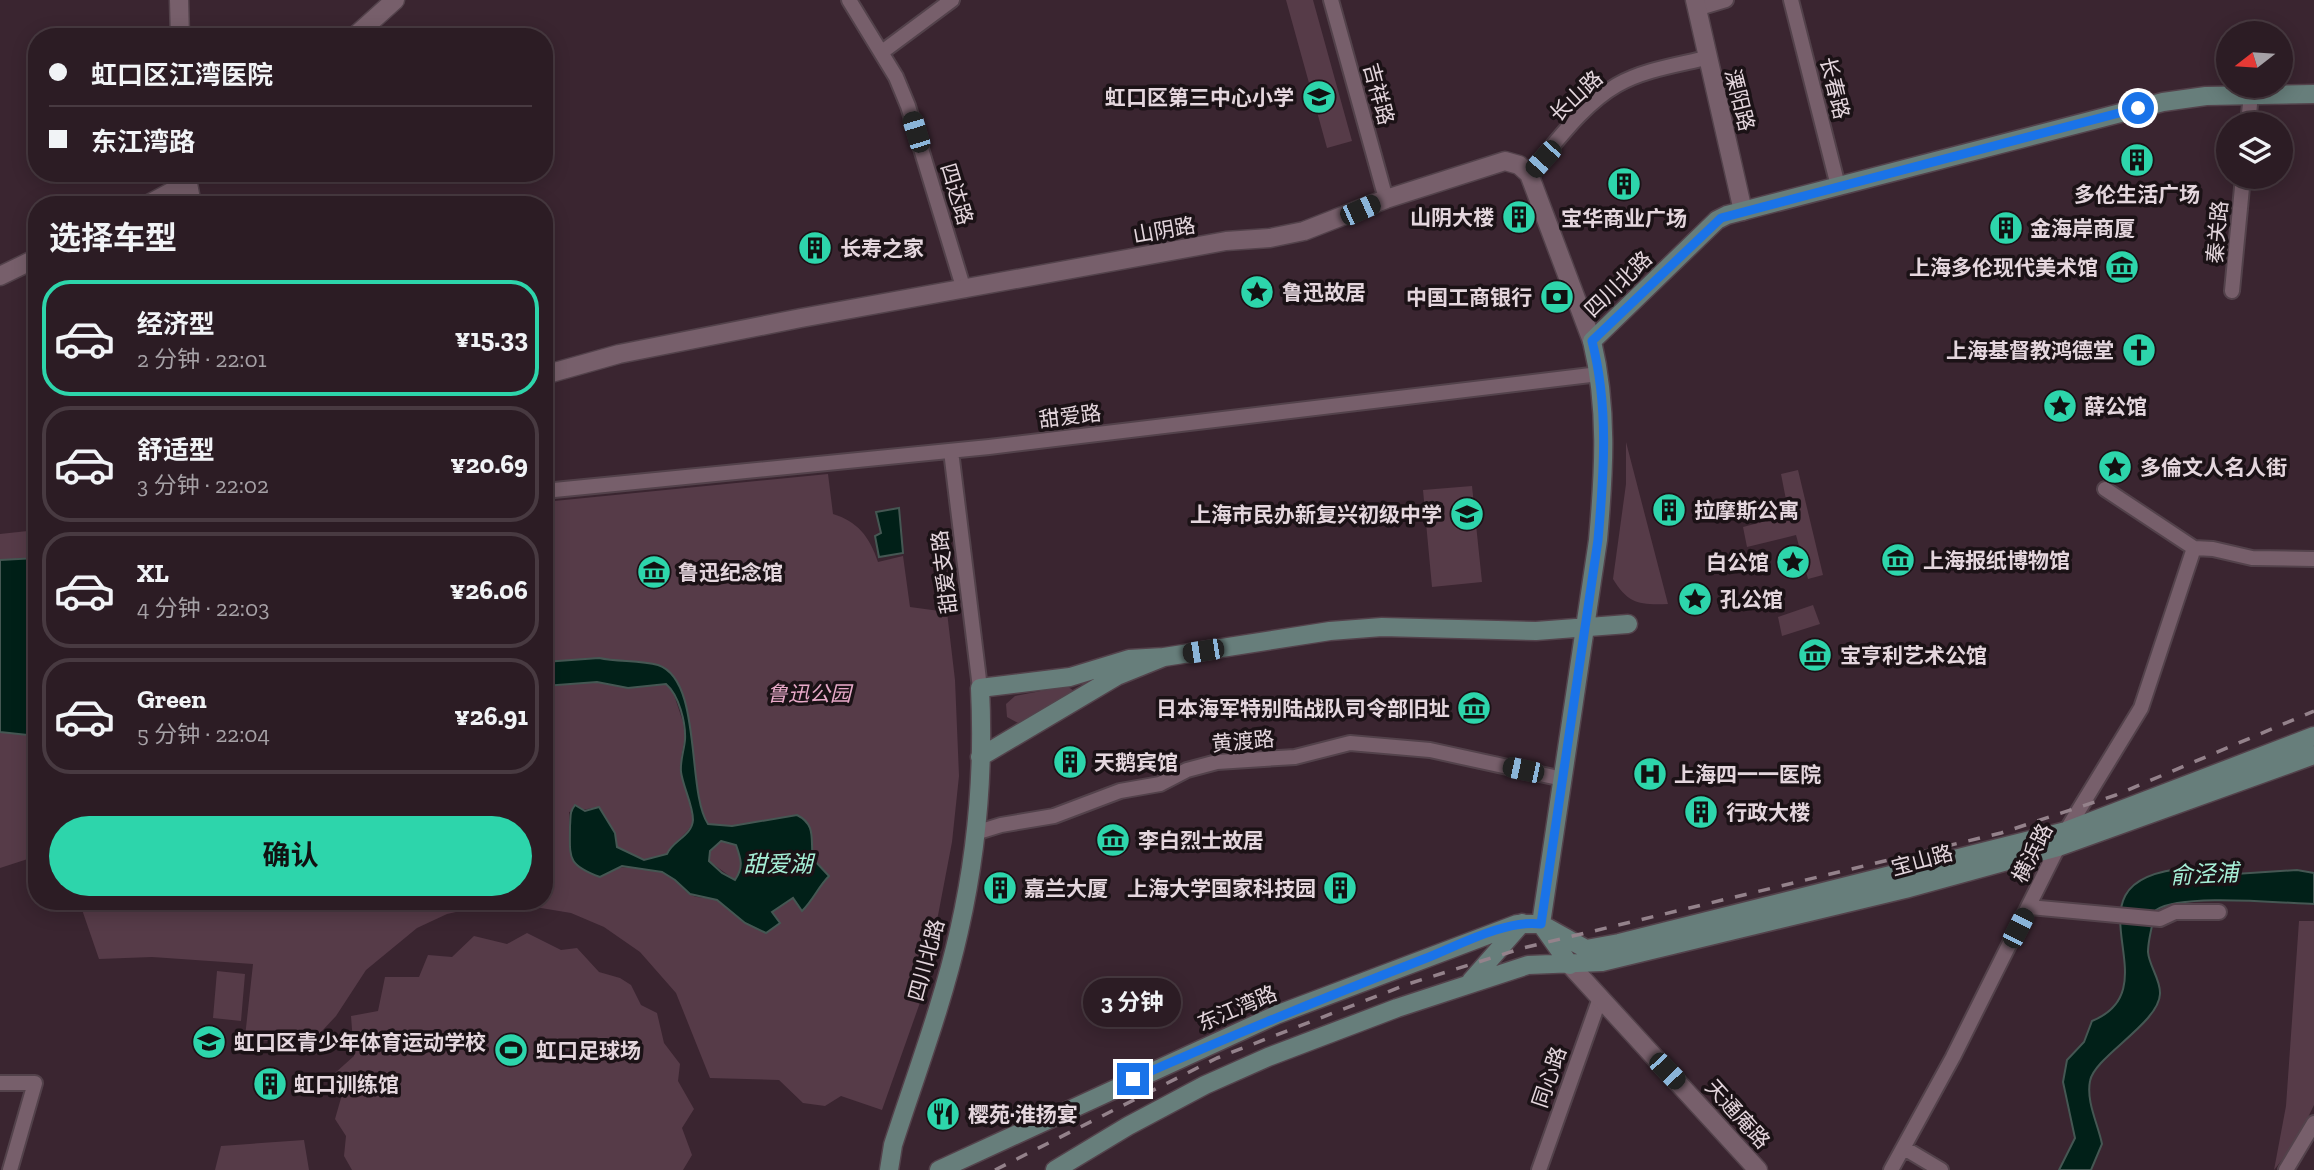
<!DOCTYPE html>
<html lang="zh">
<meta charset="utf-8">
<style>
body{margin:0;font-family:"Zilla Slab","Noto Sans SC",serif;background:#34252c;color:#f1f3f6;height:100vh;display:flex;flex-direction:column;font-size:26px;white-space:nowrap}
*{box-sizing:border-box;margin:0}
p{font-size:23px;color:#a6a1a6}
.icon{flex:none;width:38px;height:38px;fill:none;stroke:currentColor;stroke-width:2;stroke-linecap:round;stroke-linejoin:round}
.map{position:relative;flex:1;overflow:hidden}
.drawer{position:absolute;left:28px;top:196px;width:525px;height:714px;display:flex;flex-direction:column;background:#2c1c24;border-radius:28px;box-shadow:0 4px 18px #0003,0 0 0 2px #483a41}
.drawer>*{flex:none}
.hud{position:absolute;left:28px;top:28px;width:525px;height:154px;border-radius:28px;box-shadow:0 4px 18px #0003,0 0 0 2px #483a41;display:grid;align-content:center;height:154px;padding:0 21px;background:#2c1c24}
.needle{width:46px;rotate:253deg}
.tools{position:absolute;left:2216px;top:21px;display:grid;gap:14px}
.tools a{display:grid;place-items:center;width:77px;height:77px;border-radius:50%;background:#2c1c24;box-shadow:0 4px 18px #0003,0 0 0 2px #483a41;font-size:35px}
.end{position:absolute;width:32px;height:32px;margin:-16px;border:9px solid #1a73e8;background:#fff;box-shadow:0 0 0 4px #fff}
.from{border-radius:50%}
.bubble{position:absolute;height:49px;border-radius:24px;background:#2c1c24;box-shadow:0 4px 18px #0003,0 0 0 2px #483a41;font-size:23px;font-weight:700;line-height:49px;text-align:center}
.car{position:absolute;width:21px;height:42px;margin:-21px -10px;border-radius:9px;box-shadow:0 0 5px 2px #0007;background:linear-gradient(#222 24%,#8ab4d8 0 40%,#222 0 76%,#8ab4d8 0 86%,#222 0)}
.hud b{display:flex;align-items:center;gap:24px;height:66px;font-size:26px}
.hud b+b{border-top:2px solid #483a41}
.hud i{width:18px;height:18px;background:#f1f3f6}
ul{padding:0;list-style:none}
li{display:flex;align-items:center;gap:21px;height:116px;margin:0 14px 10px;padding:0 7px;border:4px solid #483a41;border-radius:28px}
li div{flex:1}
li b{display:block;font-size:26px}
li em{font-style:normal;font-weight:700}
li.current{border-color:#2dd5ab}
li>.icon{width:63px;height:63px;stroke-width:1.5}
h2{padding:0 21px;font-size:32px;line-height:84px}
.button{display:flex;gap:14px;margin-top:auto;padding:14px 21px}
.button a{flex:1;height:80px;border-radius:42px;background:#2dd5ab;color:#111;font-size:28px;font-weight:700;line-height:80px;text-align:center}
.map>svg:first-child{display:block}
.green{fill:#563b48}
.water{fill:#012018;stroke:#455753;stroke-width:2;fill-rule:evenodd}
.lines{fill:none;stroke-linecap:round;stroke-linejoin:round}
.minor-casing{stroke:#53424b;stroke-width:18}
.tertiary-casing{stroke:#53424b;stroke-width:21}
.secondary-casing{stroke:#53424b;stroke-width:21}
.minor{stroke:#775f6b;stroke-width:14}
.tertiary{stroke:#775f6b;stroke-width:18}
.secondary{stroke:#677e7b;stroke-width:18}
.rail{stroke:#94828b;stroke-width:3.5;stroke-dasharray:12 12;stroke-linecap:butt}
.route{stroke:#1a73e8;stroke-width:9}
.labels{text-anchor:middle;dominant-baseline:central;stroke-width:7;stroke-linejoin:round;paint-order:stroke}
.street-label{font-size:21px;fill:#e4d6dd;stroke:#1b1216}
.poi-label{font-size:21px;font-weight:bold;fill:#e4d6dd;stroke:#1b1216;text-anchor:start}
.park-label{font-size:21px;font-style:italic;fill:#e8aac9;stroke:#1b1216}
.water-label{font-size:23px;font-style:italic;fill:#a6f0d7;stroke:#1b1216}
</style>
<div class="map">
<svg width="2314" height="1170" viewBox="0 0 2314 1170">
<rect width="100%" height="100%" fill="#3a2530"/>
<path class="green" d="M1286 0H1313L1352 141 1327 148Z
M1626 442 1668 604C1640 605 1628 604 1613 579L1626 484Z
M1798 470 1823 575 1808 579 1796 535 1747 547 1743 527 1789 515 1781 474Z
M828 474 833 514C857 521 870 537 878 562L903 556 910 607 947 612 955 680 959 776 952 842 923 994 882 1110 841 1096 825 1106 803 1103 779 1080 710 1078 676 993 640 952 604 927 571 913 535 907 483 906 447 914 417 928 366 970 336 1016 306 1048 245 1037 253 964 152 957 99 959 79 901H544V686L548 685 597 682 628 688 666 684 672 689 683 722 685 737 681 758 693 821C688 836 673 840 667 854L644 860 617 847 615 833 599 807 569 812C572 839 561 853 585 871 614 870 648 859 674 879 680 883 683 890 689 894 697 899 707 897 716 900 728 904 736 915 745 923L772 912 793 898 802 911C814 899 818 888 829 876L813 859C810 840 816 825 797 815L732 826 708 824 700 812 692 738 682 693 652 664 599 658 544 662V502Z
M1472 486 1482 582 1432 587 1423 490Z
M37 530V558L0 560V534Z
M1813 605 1820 624 1782 636 1778 617Z
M1067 686 1074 691V695L1020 724 1007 717 1006 704 1015 696Z
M0 732 37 736V856L0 868Z
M721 841 736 845C741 859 744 867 735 880L709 861V851Z
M2299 921H2314V1105L2296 1142 2274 1170 2286 1106Z
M527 933 561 950 577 948 599 972 620 978 631 985 641 1005 657 1013 664 1043 680 1064 678 1081 694 1109 682 1128 692 1155 683 1170H352L344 1156 346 1136 335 1119 341 1098 335 1073 354 1056 351 1016 378 1011 385 977H419L428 955 452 957 474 936 507 944Z
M217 971 245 974 241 1021 213 1018Z
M304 1140 309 1170H215L221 1146Z"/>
<path class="water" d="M899 508 903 553 879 557 875 536 881 533 876 512Z
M37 558V673C25 685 34 692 37 705 39 714 37 726 37 736L0 732V560Z
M599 658C618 662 640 660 658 665 703 680 686 791 708 824L732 826 797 815C817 825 810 840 813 859L829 876C818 887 814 899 802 911L793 898 772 912 780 923 766 933 745 923 717 900 690 894 675 880 662 872 622 866 600 877C566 865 570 857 570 826 571 816 569 813 575 805L585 811 599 807 615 833 617 847 644 860 667 854C672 841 692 836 693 820 693 805 683 787 681 772 680 760 684 751 685 740 686 723 679 695 666 684L628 688 597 682 544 686V662ZM721 841 736 845C741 859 744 867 735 880L722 873 709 861 710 851Z
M2188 868 2202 871 2205 876 2297 870 2314 873V904C2281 903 2181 893 2156 910 2153 922 2148 939 2148 952 2149 966 2161 980 2160 994 2159 1023 2094 1057 2090 1081 2086 1102 2098 1124 2102 1144L2091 1170H2059L2075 1138 2063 1082 2067 1060 2084 1042 2092 1021C2178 986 2052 879 2188 868Z"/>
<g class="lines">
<g class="minor-casing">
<path id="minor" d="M849 0 896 77 908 106 964 290
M1331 0 1386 199
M1791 0 1838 186
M1696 9 1726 0
M882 52 952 0
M2248 124 2251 94
M1529 174C1555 144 1582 105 1617 85 1643 70 1677 65 1706 58
M2232 291 2243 177
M951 451 980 688
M2105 489 2194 548 2213 549 2252 558 2314 559
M544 491 989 447 1599 374
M975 833 1001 825 1054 816 1120 791 1160 784 1187 770 1217 762 1295 757 1350 743 1430 750 1563 779
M2029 907 2160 919 2175 912H2219
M0 1083H35L10 1170
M1904 1148 1941 1170
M1539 1170 1600 998
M1891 1170 1953 1057 2066 831 2141 708 2194 548
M2286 1170 2314 1123"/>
</g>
<g class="tertiary-casing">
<path id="tertiary" d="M179 0 180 37
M1695 0 1743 211
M354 37 395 0
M186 173 192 205
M147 205 173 191 195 173
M0 276 37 258
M544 375 619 354 801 318 1226 241 1270 238 1304 231 1386 199 1505 161 1519 165 1529 174 1592 341
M1570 965 1758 1170"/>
</g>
<g class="secondary-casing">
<path id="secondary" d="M980 757 1117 676 1164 657 1330 631 1382 627 1536 631 1628 624
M1570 965 1541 924 1598 540C1604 472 1608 408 1592 341L1717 220 1727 215 2163 102 2206 96 2314 94
M1471 981 1522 923
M889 1170 893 1145C916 1074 943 1003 959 931 977 852 984 769 980 688L1070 677 1129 659 1164 657
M939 1170 1276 1015 1517 924H1541L1586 949 1619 943 2066 831 2314 736
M1055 1170 1128 1126 1205 1085 1268 1057 1397 1008 1528 965 1602 962 1905 889 2058 847 2314 755"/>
</g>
<use href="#minor" class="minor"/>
<use href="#tertiary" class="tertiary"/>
<use href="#secondary" class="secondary"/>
<path class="rail" d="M995 1170 1217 1058 1408 984 1523 948 2001 833 2116 795 2314 711"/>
</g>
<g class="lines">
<path class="route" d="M1133 1079C1230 1036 1326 997 1424 959 1457 946 1506 919 1541 924L1598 540C1604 473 1609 407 1592 341L1721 218 2138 108"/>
</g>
<defs>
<g id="school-disc" transform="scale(1.75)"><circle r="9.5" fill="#2dd5ab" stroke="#1b1216"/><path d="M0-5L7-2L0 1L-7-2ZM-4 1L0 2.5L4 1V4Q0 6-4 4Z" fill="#111"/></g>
<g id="building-disc" transform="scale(1.75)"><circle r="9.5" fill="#2dd5ab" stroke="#1b1216"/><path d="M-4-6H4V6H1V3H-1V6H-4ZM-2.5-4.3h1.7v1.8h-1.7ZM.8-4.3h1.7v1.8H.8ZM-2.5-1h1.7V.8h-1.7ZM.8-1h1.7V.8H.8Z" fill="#111"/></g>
<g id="museum-disc" transform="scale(1.75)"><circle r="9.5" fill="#2dd5ab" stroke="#1b1216"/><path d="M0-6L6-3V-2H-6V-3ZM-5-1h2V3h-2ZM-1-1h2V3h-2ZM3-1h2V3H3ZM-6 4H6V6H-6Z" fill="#111"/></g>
<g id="sight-disc" transform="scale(1.75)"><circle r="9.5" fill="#2dd5ab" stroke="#1b1216"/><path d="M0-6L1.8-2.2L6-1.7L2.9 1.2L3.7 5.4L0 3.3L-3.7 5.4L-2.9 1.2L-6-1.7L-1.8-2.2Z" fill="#111"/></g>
<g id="bank-disc" transform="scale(1.75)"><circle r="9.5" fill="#2dd5ab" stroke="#1b1216"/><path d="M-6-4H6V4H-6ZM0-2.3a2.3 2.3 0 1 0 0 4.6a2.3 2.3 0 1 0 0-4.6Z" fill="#111"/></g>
<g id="church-disc" transform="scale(1.75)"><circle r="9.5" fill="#2dd5ab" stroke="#1b1216"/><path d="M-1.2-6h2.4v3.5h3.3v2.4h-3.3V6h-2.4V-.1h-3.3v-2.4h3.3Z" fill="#111"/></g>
<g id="hospital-disc" transform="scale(1.75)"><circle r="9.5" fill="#2dd5ab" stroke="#1b1216"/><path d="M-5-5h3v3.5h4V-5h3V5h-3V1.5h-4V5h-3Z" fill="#111"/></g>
<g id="stadium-disc" transform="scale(1.75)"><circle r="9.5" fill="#2dd5ab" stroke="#1b1216"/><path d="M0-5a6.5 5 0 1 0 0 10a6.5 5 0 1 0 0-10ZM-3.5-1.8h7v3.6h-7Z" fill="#111"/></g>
<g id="restaurant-disc" transform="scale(1.75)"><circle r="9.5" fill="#2dd5ab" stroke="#1b1216"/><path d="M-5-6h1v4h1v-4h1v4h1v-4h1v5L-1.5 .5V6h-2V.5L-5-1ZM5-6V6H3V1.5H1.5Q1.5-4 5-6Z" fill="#111"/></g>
</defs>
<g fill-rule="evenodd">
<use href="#school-disc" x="1319" y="97"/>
<use href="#building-disc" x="2137" y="160"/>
<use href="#building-disc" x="1624" y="184"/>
<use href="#building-disc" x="1519" y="217"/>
<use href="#building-disc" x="2006" y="228"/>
<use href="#building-disc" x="815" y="248"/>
<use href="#museum-disc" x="2122" y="267"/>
<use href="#sight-disc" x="1257" y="292"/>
<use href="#bank-disc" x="1557" y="297"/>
<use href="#church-disc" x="2139" y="350"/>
<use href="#sight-disc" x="2060" y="406"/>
<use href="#sight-disc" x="2115" y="467"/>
<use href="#building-disc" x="1669" y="510"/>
<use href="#school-disc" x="1467" y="514"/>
<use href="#museum-disc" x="1898" y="560"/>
<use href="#sight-disc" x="1793" y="562"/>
<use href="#museum-disc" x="654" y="572"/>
<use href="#sight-disc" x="1695" y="599"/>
<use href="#museum-disc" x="1815" y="655"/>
<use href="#museum-disc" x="1474" y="708"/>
<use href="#building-disc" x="1070" y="762"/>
<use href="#hospital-disc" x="1650" y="774"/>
<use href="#building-disc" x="1701" y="812"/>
<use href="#museum-disc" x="1113" y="840"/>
<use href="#building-disc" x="1000" y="888"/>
<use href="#building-disc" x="1340" y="888"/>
<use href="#school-disc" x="209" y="1042"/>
<use href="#stadium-disc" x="511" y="1050"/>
<use href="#building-disc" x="270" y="1084"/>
<use href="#restaurant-disc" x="943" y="1114"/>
</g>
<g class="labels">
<g class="street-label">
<text transform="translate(1835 88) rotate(76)">长春路</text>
<text transform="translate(1379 94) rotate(75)">吉祥路</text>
<text transform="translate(1576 96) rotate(-43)">长山路</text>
<text transform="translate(1740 100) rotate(76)">溧阳路</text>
<text transform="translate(957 194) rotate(73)">四达路</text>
<text transform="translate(1164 230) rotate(-10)">山阴路</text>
<text transform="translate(2217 232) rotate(-85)">秦关路</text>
<text transform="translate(1618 284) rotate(-44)">四川北路</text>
<text transform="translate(1070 416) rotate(-7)">甜爱路</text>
<text transform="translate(944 572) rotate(-97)">甜爱支路</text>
<text transform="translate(1243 741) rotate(-5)">黄渡路</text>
<text transform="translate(2032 853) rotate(-63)">横浜路</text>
<text transform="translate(1922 860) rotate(-15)">宝山路</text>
<text transform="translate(926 960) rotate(-75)">四川北路</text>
<text transform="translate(1237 1008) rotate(-23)">东江湾路</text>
<text transform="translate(1549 1077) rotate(-71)">同心路</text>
<text transform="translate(1738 1114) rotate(48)">天通庵路</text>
</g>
<g class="poi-label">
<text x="1294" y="97" text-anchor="end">虹口区第三中心小学</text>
<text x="2137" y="194" text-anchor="middle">多伦生活广场</text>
<text x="1494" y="217" text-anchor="end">山阴大楼</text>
<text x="1624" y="218" text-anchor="middle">宝华商业广场</text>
<text x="2030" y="228">金海岸商厦</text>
<text x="840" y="248">长寿之家</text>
<text x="2098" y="267" text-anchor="end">上海多伦现代美术馆</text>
<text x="1282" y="292">鲁迅故居</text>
<text x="1532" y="297" text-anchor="end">中国工商银行</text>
<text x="2114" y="350" text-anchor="end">上海基督教鸿德堂</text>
<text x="2084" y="406">薛公馆</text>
<text x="2140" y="467">多倫文人名人街</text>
<text x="1694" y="510">拉摩斯公寓</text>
<text x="1442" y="514" text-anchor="end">上海市民办新复兴初级中学</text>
<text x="1923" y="560">上海报纸博物馆</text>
<text x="1769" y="562" text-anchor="end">白公馆</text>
<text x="678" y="572">鲁迅纪念馆</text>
<text x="1720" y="599">孔公馆</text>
<text x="1840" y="655">宝亨利艺术公馆</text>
<text x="1450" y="708" text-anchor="end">日本海军特别陆战队司令部旧址</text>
<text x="1094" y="762">天鹅宾馆</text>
<text x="1674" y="774">上海四一一医院</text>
<text x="1726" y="812">行政大楼</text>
<text x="1138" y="840">李白烈士故居</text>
<text x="1024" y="888">嘉兰大厦</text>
<text x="1316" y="888" text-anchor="end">上海大学国家科技园</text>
<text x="234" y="1042">虹口区青少年体育运动学校</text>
<text x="536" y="1050">虹口足球场</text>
<text x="294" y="1084">虹口训练馆</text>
<text x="968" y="1114">樱苑·淮扬宴</text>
</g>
<g class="park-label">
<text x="809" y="693">鲁迅公园</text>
</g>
<g class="water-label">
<text x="778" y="864">甜爱湖</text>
<text transform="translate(2204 874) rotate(-3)">俞泾浦</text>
</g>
</g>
</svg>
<div class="tools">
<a><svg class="needle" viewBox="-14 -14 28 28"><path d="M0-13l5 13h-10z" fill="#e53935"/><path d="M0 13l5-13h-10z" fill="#a6a1a6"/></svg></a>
<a><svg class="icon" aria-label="layers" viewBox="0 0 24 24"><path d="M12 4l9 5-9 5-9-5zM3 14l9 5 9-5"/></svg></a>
</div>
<i class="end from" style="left:2138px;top:108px"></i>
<i class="end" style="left:1133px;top:1079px"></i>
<div class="bubble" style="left:1083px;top:978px;width:98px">3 分钟</div>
<i class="car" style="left:916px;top:132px;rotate:343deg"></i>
<i class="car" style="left:1543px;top:159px;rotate:222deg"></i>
<i class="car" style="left:1360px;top:210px;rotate:66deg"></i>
<i class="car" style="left:1203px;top:651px;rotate:261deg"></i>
<i class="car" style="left:1523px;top:770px;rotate:282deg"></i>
<i class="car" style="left:2018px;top:928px;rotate:27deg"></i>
<i class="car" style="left:1667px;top:1071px;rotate:136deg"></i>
<div class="hud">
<b><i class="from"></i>虹口区江湾医院</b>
<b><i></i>东江湾路</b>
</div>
<section class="drawer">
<h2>选择车型</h2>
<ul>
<li class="current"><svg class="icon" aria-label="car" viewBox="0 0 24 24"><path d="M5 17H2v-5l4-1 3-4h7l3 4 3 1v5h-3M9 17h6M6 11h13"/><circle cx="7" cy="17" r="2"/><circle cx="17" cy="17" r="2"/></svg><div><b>经济型</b><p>2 分钟 · 22:01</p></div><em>¥15.33</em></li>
<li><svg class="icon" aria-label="car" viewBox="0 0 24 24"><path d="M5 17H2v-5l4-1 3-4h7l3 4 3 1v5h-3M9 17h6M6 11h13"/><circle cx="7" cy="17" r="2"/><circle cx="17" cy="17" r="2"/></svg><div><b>舒适型</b><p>3 分钟 · 22:02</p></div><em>¥20.69</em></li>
<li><svg class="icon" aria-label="car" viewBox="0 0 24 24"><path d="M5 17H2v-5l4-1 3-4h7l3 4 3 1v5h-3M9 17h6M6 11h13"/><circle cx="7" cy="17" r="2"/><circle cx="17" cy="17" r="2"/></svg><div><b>XL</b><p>4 分钟 · 22:03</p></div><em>¥26.06</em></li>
<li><svg class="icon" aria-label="car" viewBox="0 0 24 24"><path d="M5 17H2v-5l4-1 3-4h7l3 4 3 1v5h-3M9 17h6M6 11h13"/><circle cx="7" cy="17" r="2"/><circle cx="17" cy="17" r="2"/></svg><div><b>Green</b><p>5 分钟 · 22:04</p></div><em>¥26.91</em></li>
</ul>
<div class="button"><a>确认</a></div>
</section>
</div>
